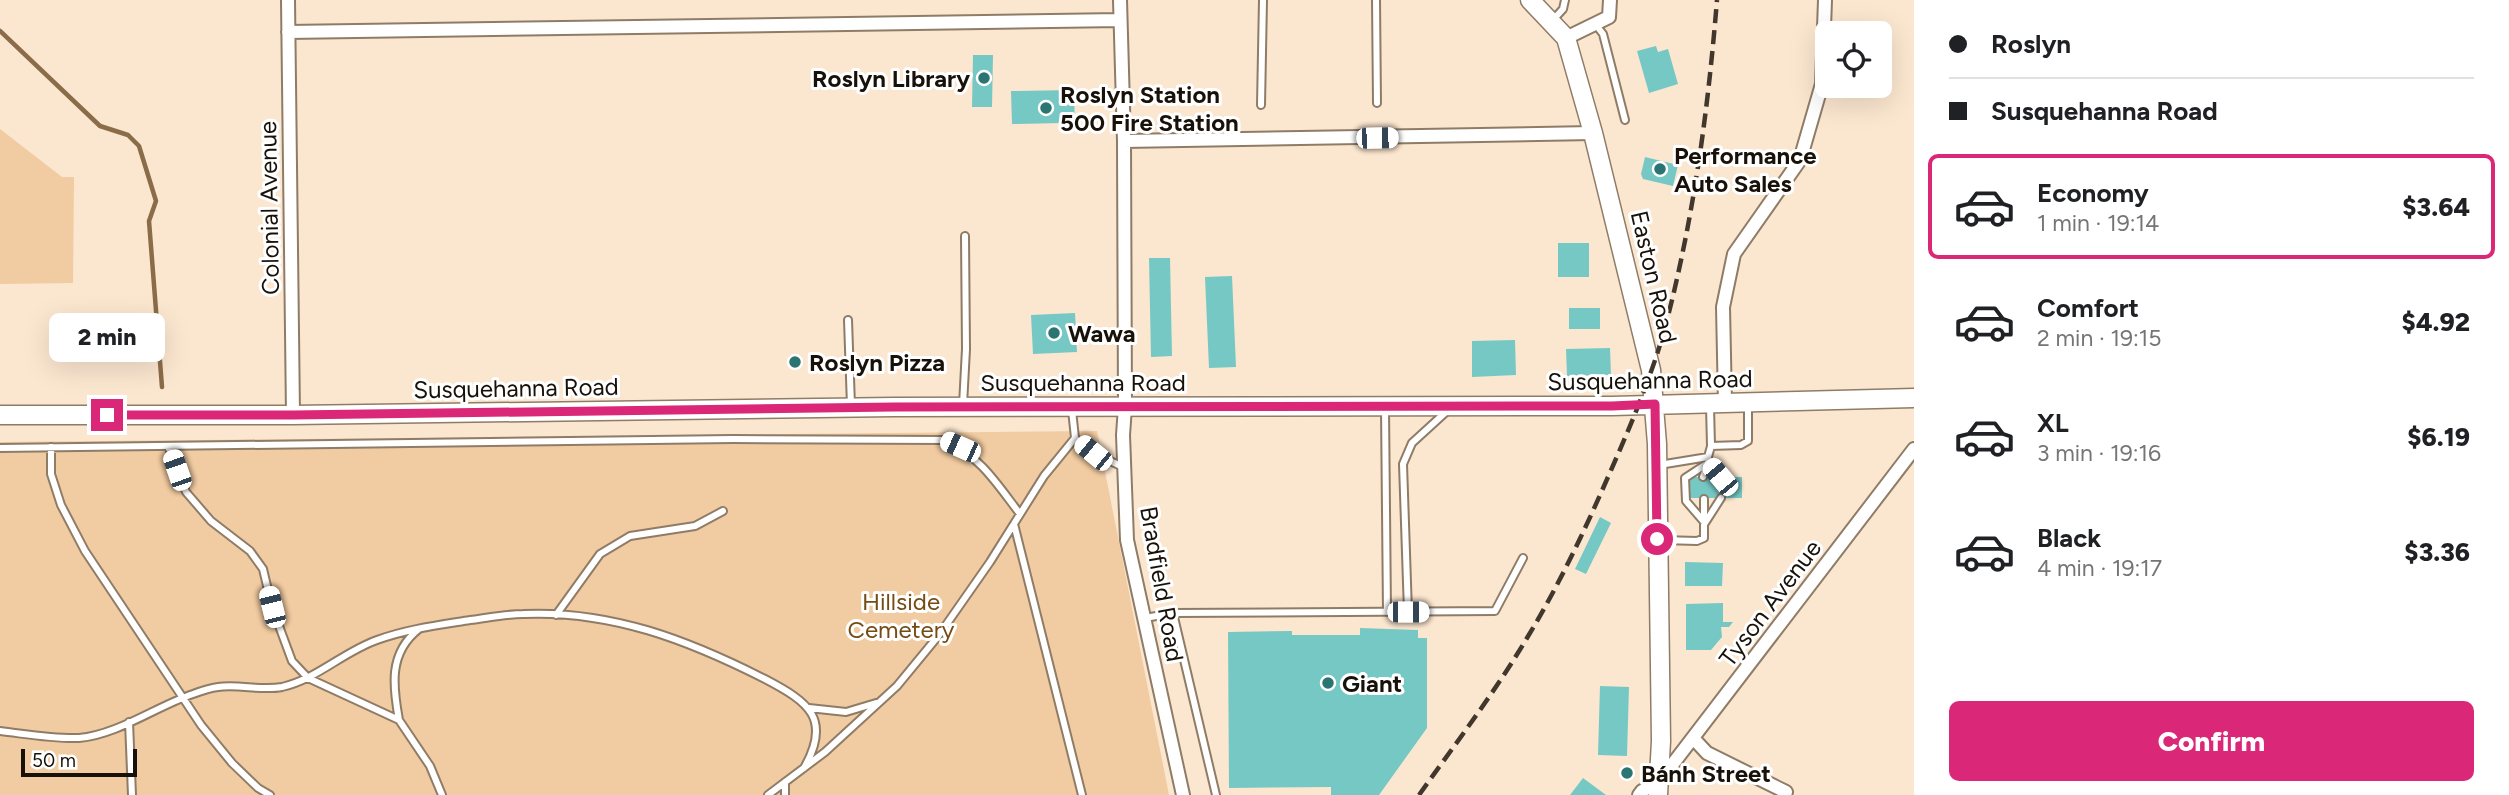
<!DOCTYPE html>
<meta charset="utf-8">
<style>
body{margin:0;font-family:Figtree,sans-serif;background:#f2f2f2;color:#202124;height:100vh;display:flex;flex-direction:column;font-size:26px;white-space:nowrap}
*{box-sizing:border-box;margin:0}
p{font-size:23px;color:#757577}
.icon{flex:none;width:38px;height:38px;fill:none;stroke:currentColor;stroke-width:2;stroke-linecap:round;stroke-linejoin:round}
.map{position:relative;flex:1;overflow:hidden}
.details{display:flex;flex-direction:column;background:#fff;width:595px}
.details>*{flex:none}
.top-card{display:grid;align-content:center;height:154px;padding:0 35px;background:#fff}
.buttons{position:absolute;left:1815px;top:21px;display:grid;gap:14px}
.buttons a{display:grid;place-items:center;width:77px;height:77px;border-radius:10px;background:#fff;box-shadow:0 7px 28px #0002;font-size:35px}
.scale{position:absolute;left:21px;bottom:18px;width:116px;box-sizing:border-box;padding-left:7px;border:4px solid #181109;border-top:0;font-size:19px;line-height:24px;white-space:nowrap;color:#181109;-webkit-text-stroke:5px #fff;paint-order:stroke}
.end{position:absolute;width:32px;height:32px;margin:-16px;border:9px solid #db2777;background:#fff;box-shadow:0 0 0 4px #fff}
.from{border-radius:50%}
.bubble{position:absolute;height:49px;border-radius:10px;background:#fff;box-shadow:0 7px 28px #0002;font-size:23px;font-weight:800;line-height:49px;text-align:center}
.car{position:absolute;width:21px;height:42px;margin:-21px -10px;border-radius:9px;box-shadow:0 0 5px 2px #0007;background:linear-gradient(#fff 24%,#345 0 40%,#fff 0 76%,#345 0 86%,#fff 0)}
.top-card b{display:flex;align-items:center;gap:24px;height:66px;font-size:26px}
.top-card b+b{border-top:2px solid #e0e0e0}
.top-card i{width:18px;height:18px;background:#202124}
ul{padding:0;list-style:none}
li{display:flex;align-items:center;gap:21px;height:105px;margin:0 14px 10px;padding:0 21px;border:4px solid transparent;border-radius:10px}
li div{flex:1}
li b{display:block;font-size:26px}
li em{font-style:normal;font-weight:800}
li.selected{border-color:#db2777}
li>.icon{width:63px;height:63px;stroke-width:1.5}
.action{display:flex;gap:14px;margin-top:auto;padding:14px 35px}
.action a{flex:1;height:80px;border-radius:10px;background:#db2777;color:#fff;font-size:28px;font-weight:800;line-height:80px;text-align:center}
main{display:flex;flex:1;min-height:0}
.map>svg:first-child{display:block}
.green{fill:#f1cba1}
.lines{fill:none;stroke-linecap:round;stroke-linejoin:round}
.stream{stroke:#8b6c49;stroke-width:4.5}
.building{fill:#76c8c5}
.lane-casing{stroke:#8f7c67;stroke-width:10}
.street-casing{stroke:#8f7c67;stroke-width:16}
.secondary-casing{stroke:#8f7c67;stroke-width:21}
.lane{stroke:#fff;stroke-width:6}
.street{stroke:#fff;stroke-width:12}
.secondary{stroke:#fff;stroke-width:18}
.rail{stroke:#41372c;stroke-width:4.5;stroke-dasharray:14 7;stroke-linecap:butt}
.route{stroke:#db2777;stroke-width:9}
.poi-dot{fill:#2a7472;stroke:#fff;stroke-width:2.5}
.labels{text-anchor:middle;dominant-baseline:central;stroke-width:6;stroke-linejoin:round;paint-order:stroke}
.poi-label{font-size:24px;font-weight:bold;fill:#181109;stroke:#fff;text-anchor:start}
.street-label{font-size:24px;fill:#181109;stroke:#fff}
.park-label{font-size:24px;fill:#754c14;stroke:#fff}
</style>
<main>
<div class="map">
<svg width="1914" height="795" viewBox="0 0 1914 795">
<rect width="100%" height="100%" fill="#fbe6cf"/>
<path class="green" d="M0 129 62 177H74L73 283 0 284Z
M1097 431 1169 795H0V442Z"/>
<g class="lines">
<path class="stream" d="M0 31 100 126 128 135 139 146 156 201 149 221 162 387"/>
</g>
<path class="building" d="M1656 46 1658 52 1668 49 1678 84 1649 93 1637 51Z
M973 55H993L992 107H972Z
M1074 90 1075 130H1062V123L1012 124 1011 91Z
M1645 157 1678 165 1673 186 1643 179 1641 174Z
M1558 243H1589V277H1558Z
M1149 258H1170L1172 356 1151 357Z
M1232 276 1236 367 1209 368 1205 277Z
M1569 308H1600V329H1569Z
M1075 313 1077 352 1033 354 1031 315Z
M1515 340 1516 375 1472 377V341Z
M1610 348 1611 375 1567 376 1566 349Z
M1689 477H1742V498H1689Z
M1600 517 1611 523 1586 574 1575 569Z
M1685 562 1723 563 1722 586H1685Z
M1723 603V622H1733L1729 627H1721L1722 637 1711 650H1686V604Z
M1360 628 1418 630V638H1427V728L1379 795H1331V787L1229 788 1228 632 1292 631V635H1360Z
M1600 686 1629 687 1627 756 1598 755Z
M1625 766 1635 773 1629 781 1620 773Z
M1583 778 1606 795H1570Z"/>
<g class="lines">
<g class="lane-casing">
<path id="lane" d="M1376 0 1377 103
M1552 21 1563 9 1565 0
M1596 25 1603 34 1625 120
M1261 105 1263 0
M848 320 851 406
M963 405 966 349 965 236
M1385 408 1387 612
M1072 410 1075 438 1093 453 1123 467
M168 446 186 492 211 521 250 551 263 569 272 607 292 661 308 678 399 720 430 766 442 795
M1711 446 1741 445 1748 441V405
M51 447V474L61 505 85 551 201 725 232 763 258 788 270 795
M0 448 733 439 945 440C981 457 997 484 1020 514
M1659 465 1708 457 1711 446 1710 406
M1703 477 1708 462
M1720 477 1708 463 1685 478 1686 501 1705 523 1721 498
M1014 524 1082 795
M1662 540 1697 541 1704 538V499
M1408 612 1403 464 1412 443 1447 411
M1173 613 1216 795
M556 615 600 554 630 536 695 526 723 511
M1145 618 1173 613 1495 611 1523 558
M809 708 846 712 876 703
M399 720C393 687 388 653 419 629
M129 722 132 795
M0 731C26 734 53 739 79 738 117 735 157 706 193 694 201 691 210 688 218 687 239 684 261 691 282 687 317 679 343 652 377 640 407 629 439 625 470 620 487 618 505 614 523 614 611 610 688 640 765 679 809 702 832 719 804 768
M768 795 825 752 897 686 939 635 990 562 1044 476 1075 438
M785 795V782"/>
</g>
<g class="street-casing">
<path id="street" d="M288 0 293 415
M1120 0 1124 141 1125 407 1123 435 1127 540 1183 795
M288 32 1120 20
M1566 38 1609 17 1610 0
M1124 141 1593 133
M1725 403 1723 307 1734 254 1800 160 1822 84 1825 0
M1693 738 1707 753 1786 792
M1659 782 1914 449
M1639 795 1642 791 1659 782"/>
</g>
<g class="secondary-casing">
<path id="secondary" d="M1530 0 1566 38 1593 133 1651 370 1657 444 1661 741 1658 795
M0 415H293L894 407 1612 406 1914 398"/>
</g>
<use href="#lane" class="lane"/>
<use href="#street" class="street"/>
<use href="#secondary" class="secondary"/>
<path class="rail" d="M1419 795C1456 743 1495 692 1527 638 1558 587 1584 532 1608 477 1630 427 1652 376 1666 324 1694 216 1708 110 1717 0"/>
</g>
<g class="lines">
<path class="route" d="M107 415H293L894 407 1612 406 1655 404 1657 539"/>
</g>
<g class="poi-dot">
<circle cx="984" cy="78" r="7"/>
<circle cx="1046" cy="108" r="7"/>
<circle cx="1660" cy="169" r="7"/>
<circle cx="1054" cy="333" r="7"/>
<circle cx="795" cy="362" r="7"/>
<circle cx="1328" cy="683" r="7"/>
<circle cx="1627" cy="773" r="7"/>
</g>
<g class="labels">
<g class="poi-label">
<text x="970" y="78" text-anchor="end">Roslyn Library</text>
<text x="1060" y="94">Roslyn Station<tspan x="1060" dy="28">500 Fire Station</tspan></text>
<text x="1674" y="155">Performance<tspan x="1674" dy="28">Auto Sales</tspan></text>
<text x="1068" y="333">Wawa</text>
<text x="809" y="362">Roslyn Pizza</text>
<text x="1342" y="683">Giant</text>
<text x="1641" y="773">Bánh Street</text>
</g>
<g class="street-label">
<text transform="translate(269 208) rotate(-91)">Colonial Avenue</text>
<text transform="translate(1654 277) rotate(77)">Easton Road</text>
<text transform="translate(1650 380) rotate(-1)">Susquehanna Road</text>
<text x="1083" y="382">Susquehanna Road</text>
<text transform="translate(516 388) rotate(-1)">Susquehanna Road</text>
<text transform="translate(1162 584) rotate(80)">Bradfield Road</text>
<text transform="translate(1770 603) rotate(-53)">Tyson Avenue</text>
</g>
<g class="park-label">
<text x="901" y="601">Hillside<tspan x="901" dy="28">Cemetery</tspan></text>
</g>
</g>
</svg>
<div class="buttons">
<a><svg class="icon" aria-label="locate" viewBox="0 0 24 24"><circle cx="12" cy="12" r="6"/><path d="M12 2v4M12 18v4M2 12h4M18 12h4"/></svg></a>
</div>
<div class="scale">50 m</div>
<i class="end from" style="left:1657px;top:539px"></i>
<i class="end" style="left:107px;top:415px"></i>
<div class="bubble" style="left:49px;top:313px;width:116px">2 min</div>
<i class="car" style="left:1377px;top:138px;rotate:89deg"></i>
<i class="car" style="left:960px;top:447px;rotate:294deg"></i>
<i class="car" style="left:1093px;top:453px;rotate:309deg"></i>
<i class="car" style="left:177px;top:470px;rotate:341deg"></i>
<i class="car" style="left:1720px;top:477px;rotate:320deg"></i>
<i class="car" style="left:272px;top:607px;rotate:346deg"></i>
<i class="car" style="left:1408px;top:612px;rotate:90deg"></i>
</div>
<section class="details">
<div class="top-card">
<b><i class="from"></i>Roslyn</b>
<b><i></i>Susquehanna Road</b>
</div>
<ul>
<li class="selected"><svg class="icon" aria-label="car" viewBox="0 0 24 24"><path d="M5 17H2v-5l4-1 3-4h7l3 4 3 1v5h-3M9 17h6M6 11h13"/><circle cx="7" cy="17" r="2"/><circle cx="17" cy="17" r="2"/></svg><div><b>Economy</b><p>1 min · 19:14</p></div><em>$3.64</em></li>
<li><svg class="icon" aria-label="car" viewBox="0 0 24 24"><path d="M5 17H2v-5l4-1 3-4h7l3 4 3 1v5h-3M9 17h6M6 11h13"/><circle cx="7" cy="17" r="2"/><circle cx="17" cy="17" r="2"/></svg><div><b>Comfort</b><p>2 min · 19:15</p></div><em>$4.92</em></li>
<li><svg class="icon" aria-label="car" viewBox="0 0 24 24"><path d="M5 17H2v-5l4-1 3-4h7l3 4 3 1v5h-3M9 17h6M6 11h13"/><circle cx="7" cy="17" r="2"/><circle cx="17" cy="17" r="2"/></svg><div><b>XL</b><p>3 min · 19:16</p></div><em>$6.19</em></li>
<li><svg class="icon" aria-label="car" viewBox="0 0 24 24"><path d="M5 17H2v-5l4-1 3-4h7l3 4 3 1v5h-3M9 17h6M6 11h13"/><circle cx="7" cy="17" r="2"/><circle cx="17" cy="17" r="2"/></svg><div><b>Black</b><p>4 min · 19:17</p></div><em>$3.36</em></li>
</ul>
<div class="action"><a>Confirm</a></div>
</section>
</main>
